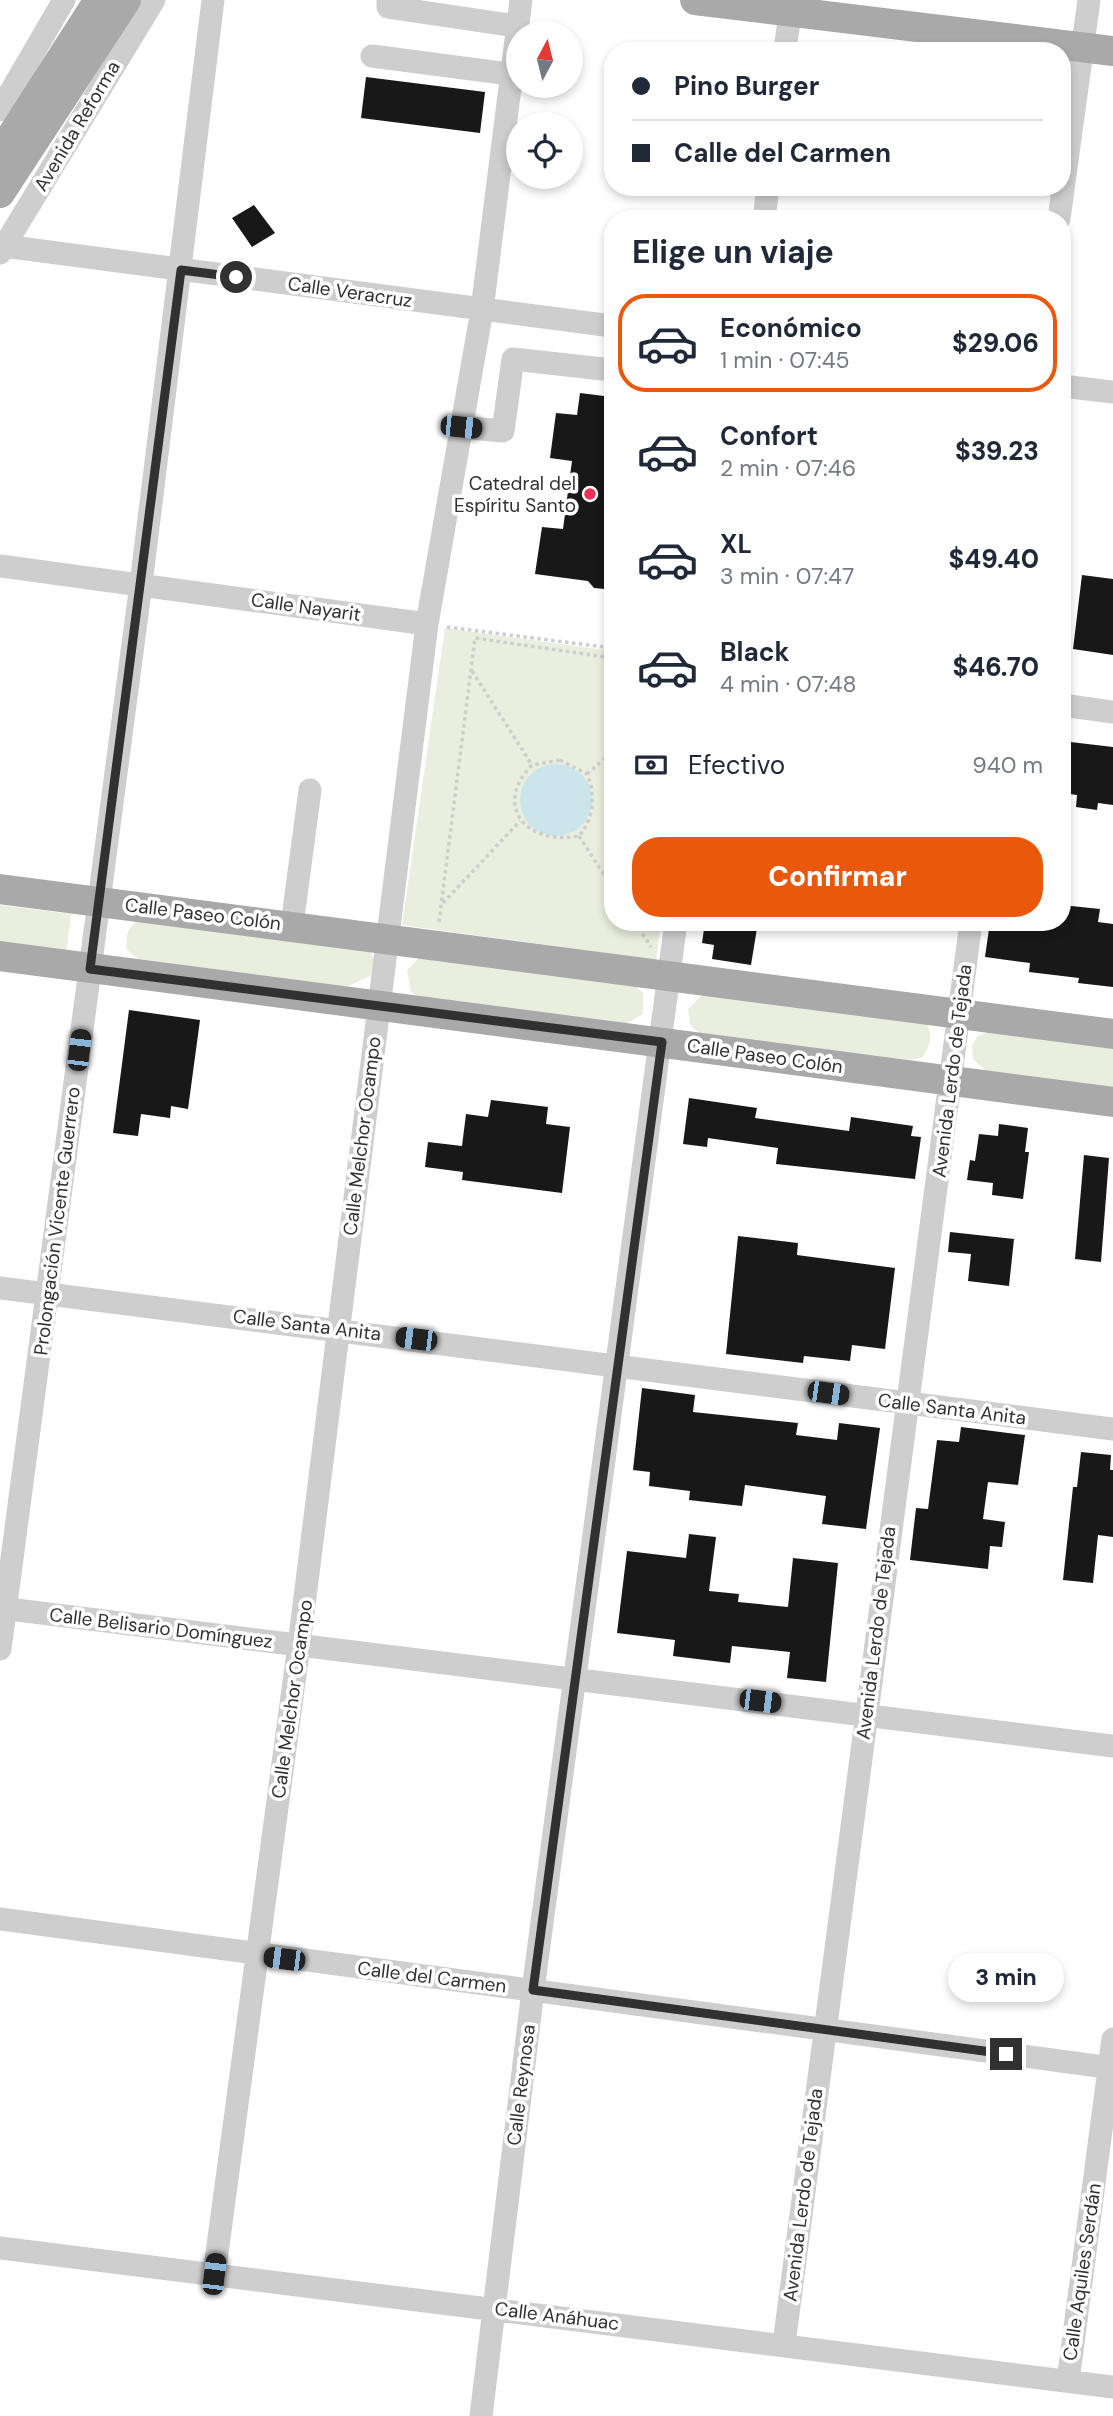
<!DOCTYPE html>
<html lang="es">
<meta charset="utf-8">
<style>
body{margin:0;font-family:"DM Sans",sans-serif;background:#f2f2f3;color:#1f2937;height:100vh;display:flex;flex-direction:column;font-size:26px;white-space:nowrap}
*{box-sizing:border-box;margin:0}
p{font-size:23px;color:#747a83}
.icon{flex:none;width:38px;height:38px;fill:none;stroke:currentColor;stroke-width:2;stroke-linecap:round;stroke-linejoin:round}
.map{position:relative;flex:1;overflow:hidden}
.details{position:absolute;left:604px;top:210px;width:467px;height:721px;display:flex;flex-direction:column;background:#fff;border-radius:28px;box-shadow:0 4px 10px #0003}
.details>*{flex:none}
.hud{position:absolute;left:604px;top:42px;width:467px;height:154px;border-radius:28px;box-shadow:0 4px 10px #0003;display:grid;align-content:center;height:154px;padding:0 28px;background:#fff}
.needle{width:46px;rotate:7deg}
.fabs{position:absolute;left:506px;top:21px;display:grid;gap:14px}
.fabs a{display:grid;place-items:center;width:77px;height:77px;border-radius:50%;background:#fff;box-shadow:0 4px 10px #0003;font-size:35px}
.end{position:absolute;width:32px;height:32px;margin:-16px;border:9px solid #313131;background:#fff;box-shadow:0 0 0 4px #fff}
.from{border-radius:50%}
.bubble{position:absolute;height:49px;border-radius:24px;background:#fff;box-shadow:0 4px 10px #0003;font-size:23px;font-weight:800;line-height:49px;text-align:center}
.car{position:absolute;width:21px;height:42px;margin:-21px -10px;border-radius:9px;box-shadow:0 0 5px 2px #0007;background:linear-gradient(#222 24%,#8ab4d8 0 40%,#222 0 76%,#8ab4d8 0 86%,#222 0)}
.hud b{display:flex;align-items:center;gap:24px;height:66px;font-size:26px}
.hud b+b{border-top:2px solid #e0e1e3}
.hud i{width:18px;height:18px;background:#1f2937}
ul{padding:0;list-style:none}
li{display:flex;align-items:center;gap:21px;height:98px;margin:0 14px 10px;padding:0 14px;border:4px solid transparent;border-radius:28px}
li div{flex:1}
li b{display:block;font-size:26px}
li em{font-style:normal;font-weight:800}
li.on{border-color:#ea580c}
li>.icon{width:63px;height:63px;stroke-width:1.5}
h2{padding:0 28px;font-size:32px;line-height:84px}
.pay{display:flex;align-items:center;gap:18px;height:77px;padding:0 28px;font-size:26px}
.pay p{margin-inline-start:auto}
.primary-button{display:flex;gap:14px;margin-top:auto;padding:14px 28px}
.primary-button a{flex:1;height:80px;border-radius:28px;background:#ea580c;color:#fff;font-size:28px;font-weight:800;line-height:80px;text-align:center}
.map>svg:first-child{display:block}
.green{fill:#e9eedf}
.water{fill:#cbe5ed}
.building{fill:#181818}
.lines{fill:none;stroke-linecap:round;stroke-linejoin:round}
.path{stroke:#cecece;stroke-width:3.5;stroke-dasharray:3.5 3.5;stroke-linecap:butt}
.minor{stroke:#cecece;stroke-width:23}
.major{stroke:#a9a9a9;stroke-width:30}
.route{stroke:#313131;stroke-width:9}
.poi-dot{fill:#e93258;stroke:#fff;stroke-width:2.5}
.labels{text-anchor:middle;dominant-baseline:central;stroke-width:7;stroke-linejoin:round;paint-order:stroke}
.street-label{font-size:19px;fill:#313131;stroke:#fff}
.poi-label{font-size:19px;fill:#313131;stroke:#fff;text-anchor:end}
</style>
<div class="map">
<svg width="1113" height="2416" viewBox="0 0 1113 2416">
<rect width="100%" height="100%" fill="#fff"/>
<path class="green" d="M445 628 612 651V922H661L656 960 402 925Z
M0 905 71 914 66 956 0 948Z
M136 922 369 948 375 963 370 976 346 987 138 959 127 950C126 939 126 929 136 922Z
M427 957 633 984 643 993V1014L624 1025 422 998 411 992 407 970 418 959Z
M703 994 926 1021C933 1035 931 1045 922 1058L910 1060 700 1034 690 1025 688 1009Z
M990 1031 1113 1046V1088L986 1071 973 1059 972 1045 978 1036Z"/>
<path class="water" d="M520 800a36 36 0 1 1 72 0a36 36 0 1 1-72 0Z"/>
<path class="building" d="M366 77 485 92 480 133 361 118Z
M254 205 275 233 252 247 232 218Z
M580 393 612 397V585L605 589 594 588 588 581 535 574 542 527 563 529 572 461 550 458 556 413 577 415Z
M1082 575 1113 579V655L1073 649Z
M1062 741 1113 747V805L1098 803 1097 810 1076 807 1077 795 1062 793Z
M1062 905 1100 909 1098 922 1113 924V987L1078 983 1079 978 1029 972 1030 963 985 957 990 922H1062Z
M705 922H758L751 965 712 959 714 945 702 943Z
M129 1010 200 1020 188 1109 171 1106 170 1118 141 1114 138 1136 113 1133Z
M689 1098 757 1108 755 1118 849 1131 851 1117 913 1126 911 1136 921 1137 915 1179 776 1164 778 1148 708 1138 707 1147 683 1144Z
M491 1100 548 1107 546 1124 570 1127 562 1193 462 1180 463 1172 425 1167 428 1142 462 1146 466 1114 488 1117Z
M999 1124 1028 1128 1025 1152H1029L1023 1199 992 1195 993 1183 967 1180 970 1160 975 1161 979 1134 998 1136Z
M1084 1155 1109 1158 1101 1262 1075 1259Z
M950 1232 1014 1239 1009 1286 968 1281 971 1254 948 1252Z
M738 1236 798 1243 797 1255 895 1268 885 1349 852 1345 850 1361 804 1356 803 1363 726 1354Z
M642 1388 695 1395 693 1412 798 1423 796 1435 837 1440 839 1423 880 1428 866 1529 822 1524 826 1496 745 1485 742 1506 689 1500 690 1491 649 1486 650 1472 633 1470Z
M961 1427 1025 1435 1018 1485 988 1482 983 1519 1005 1522 1002 1547 990 1546 988 1569 910 1560 916 1508 928 1509 937 1440 959 1442Z
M1081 1452 1111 1455 1110 1470H1113V1537L1098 1535 1093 1583 1063 1580 1073 1487H1077Z
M689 1534 716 1537 709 1591 739 1594 738 1602 788 1607 793 1558 838 1563 826 1682 787 1678 790 1652 732 1646 730 1663 673 1656 675 1640 617 1633 627 1551 686 1558Z"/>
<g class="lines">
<path class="path" d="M447 627 612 648
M472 671 532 765
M560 760 587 774C596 795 594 818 579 836 527 846 492 806 532 765Z
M587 774 612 752
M579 836 612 887
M443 903 520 821
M439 922 475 638 612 658
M635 922 651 947"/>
<path class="minor" d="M388 0V7L516 26
M785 51 790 12
M372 56 510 74
M0 110 64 0
M764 219 768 187
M1059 219 1089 0
M4 246 612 326
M0 253 154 0
M1062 386 1113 392
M461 427 503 431 513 359 612 370
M0 566 427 624
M1062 705 1113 712
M292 925 310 790
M0 1288 1113 1429
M0 1608 1113 1746
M0 1649 141 584 213 0
M0 1919 1113 2068
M0 2248 1113 2387
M214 2275 299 1645 427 624 482 310 521 0
M784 2344 971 922
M1068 2381 1113 2039
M481 2416 533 1990 676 922"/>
<path class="major" d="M695 0 1113 51
M0 154 99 0
M0 193 126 0
M0 889 1113 1034
M0 956 1113 1102"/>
</g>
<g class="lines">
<path class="route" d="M236 277 181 270 90 969 662 1042 533 1990 1006 2054"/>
</g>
<circle class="poi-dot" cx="590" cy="494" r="7"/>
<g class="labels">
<g class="street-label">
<text transform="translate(77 126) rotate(-59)">Avenida Reforma</text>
<text transform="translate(350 292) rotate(8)">Calle Veracruz</text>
<text transform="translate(306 607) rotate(8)">Calle Nayarit</text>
<text transform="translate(203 914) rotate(7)">Calle Paseo Colón</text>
<text transform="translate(765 1056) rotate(8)">Calle Paseo Colón</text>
<text transform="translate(952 1071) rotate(-83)">Avenida Lerdo de Tejada</text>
<text transform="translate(362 1136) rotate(-83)">Calle Melchor Ocampo</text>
<text transform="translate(57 1221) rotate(-83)">Prolongación Vicente Guerrero</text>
<text transform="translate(307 1325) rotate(7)">Calle Santa Anita</text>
<text transform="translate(952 1409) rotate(7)">Calle Santa Anita</text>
<text transform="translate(161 1628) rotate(7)">Calle Belisario Domínguez</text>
<text transform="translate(876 1633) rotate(-83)">Avenida Lerdo de Tejada</text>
<text transform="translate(292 1699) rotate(-82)">Calle Melchor Ocampo</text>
<text transform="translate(432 1977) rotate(7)">Calle del Carmen</text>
<text transform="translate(521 2085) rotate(-83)">Calle Reynosa</text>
<text transform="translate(803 2195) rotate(-83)">Avenida Lerdo de Tejada</text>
<text transform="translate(1082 2272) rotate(-82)">Calle Aquiles Serdán</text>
<text transform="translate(557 2316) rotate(7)">Calle Anáhuac</text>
</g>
<g class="poi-label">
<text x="576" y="483">Catedral del<tspan x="576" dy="22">Espíritu Santo</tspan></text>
</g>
</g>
</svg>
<div class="fabs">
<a><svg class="needle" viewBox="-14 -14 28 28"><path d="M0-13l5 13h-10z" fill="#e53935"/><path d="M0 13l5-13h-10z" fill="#747a83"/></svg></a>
<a><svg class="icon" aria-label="locate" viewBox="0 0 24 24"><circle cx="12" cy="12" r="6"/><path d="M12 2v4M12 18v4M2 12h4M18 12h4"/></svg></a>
</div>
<i class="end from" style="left:236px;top:277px"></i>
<i class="end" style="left:1006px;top:2054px"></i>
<div class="bubble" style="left:948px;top:1953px;width:116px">3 min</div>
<i class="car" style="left:461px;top:427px;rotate:96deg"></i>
<i class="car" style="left:79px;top:1050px;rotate:7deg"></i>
<i class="car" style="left:416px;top:1339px;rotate:277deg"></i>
<i class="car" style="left:828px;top:1393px;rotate:98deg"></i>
<i class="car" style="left:760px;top:1701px;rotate:97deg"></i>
<i class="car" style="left:284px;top:1959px;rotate:277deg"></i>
<i class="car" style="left:214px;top:2274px;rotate:7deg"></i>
<div class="hud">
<b><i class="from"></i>Pino Burger</b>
<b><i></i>Calle del Carmen</b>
</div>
<section class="details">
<h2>Elige un viaje</h2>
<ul>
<li class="on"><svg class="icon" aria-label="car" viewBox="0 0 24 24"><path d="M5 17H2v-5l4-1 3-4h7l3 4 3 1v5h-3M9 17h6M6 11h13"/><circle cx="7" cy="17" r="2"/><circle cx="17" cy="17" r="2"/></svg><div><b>Económico</b><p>1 min · 07:45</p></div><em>$29.06</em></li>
<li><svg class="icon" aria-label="car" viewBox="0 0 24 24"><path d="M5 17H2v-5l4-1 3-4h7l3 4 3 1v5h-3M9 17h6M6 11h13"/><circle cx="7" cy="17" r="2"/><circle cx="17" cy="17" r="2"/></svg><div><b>Confort</b><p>2 min · 07:46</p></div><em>$39.23</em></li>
<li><svg class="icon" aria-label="car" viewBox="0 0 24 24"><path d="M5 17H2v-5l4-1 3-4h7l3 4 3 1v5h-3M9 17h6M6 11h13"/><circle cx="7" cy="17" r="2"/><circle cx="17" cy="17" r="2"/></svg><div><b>XL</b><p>3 min · 07:47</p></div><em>$49.40</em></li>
<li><svg class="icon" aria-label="car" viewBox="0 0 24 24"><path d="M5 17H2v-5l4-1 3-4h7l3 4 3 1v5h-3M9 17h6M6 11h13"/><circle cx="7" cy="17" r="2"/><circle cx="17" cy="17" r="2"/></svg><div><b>Black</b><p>4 min · 07:48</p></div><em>$46.70</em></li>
</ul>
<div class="pay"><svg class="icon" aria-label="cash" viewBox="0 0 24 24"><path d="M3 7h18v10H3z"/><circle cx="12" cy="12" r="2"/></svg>Efectivo<p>940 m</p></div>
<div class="primary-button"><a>Confirmar</a></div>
</section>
</div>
